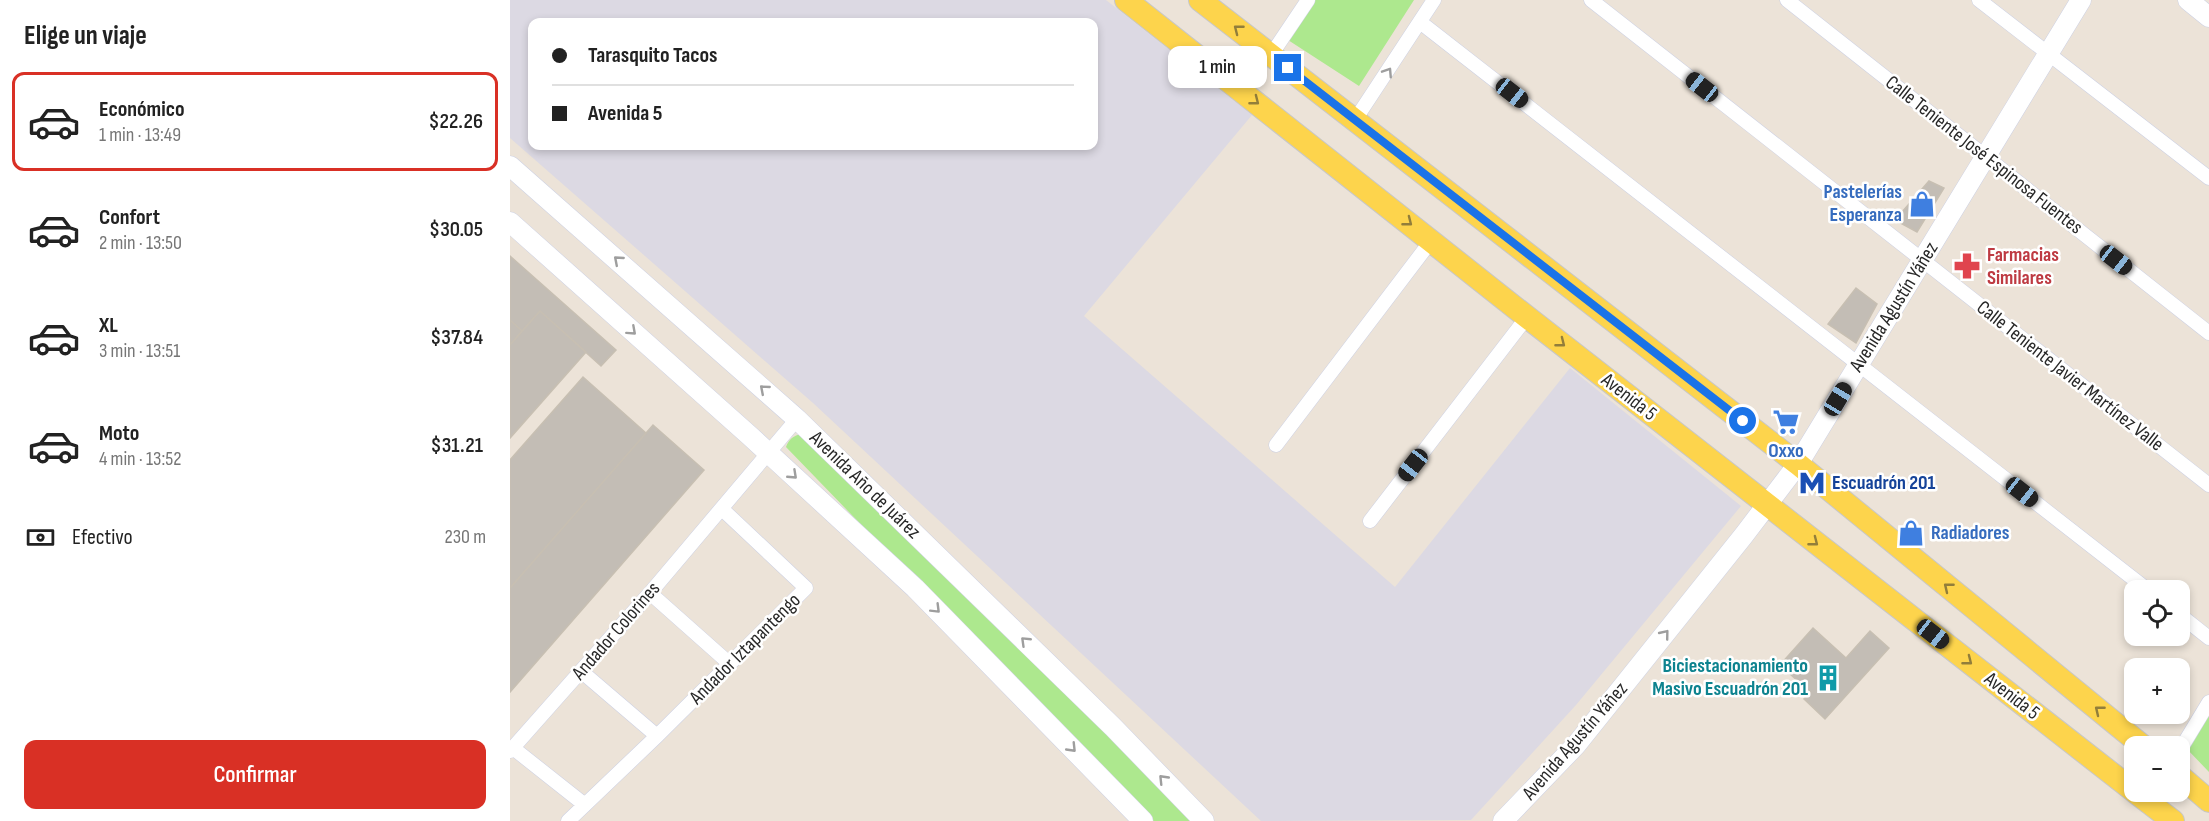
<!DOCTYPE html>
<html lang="es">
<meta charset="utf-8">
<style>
body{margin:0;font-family:"Sofia Sans Condensed",sans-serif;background:#f2f2f2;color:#222;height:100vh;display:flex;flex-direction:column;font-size:22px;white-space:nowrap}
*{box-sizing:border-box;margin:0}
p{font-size:20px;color:#767676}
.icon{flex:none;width:33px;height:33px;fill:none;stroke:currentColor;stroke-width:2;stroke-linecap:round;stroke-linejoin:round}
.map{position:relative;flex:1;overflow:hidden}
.sheet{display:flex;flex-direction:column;background:#fff;width:510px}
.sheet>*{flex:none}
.banner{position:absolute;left:18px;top:18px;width:570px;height:132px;border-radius:12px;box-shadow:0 3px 9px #0003;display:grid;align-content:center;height:132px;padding:0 24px;background:#fff}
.buttons{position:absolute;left:1614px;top:580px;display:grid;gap:12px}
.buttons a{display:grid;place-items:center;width:66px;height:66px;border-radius:12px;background:#fff;box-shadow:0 3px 9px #0003;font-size:30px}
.end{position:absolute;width:27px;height:27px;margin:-14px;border:8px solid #1a73e8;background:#fff;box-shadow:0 0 0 3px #fff}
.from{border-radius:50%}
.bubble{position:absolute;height:42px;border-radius:12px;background:#fff;box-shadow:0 3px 9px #0003;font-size:20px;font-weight:600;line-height:42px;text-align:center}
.car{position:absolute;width:18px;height:36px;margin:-18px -9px;border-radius:8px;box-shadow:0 0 4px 2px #0007;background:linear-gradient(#222 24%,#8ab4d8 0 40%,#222 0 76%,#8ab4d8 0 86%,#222 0)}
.banner b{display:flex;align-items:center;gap:21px;height:57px;font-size:22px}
.banner b+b{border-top:2px solid #e0e0e0}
.banner i{width:15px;height:15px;background:#222}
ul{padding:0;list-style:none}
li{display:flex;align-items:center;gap:18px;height:99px;margin:0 12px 9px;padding:0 12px;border:3px solid transparent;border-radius:12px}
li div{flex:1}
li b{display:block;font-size:22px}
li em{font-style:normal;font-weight:600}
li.selected{border-color:#d93025}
li>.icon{width:54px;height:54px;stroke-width:1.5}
h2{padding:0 24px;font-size:27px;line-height:72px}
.pay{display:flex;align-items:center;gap:15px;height:66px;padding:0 24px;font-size:22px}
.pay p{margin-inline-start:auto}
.cta{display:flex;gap:12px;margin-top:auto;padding:12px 24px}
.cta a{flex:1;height:69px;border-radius:12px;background:#d93025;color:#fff;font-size:24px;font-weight:600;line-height:69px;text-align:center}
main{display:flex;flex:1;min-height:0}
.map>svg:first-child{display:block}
.industrial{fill:#dcd9e3;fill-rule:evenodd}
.green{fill:#ade88e}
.building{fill:#c3bdb5;stroke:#c7bfb2;stroke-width:1.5}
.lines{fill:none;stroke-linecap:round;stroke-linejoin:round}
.street-casing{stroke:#cdd1e3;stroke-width:15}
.secondary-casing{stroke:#cdd1e3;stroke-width:21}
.primary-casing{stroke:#c7c7c7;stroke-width:24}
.street{stroke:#fff;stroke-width:14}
.secondary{stroke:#fff;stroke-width:20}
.primary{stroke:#fdd44c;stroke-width:22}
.oneway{stroke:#927e3a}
.oneway2{stroke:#9e9e9e}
.route{stroke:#1a73e8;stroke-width:8}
.labels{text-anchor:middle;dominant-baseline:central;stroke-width:5;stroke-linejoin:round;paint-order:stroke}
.street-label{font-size:20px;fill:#282828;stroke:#fff}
.shop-label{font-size:20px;font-weight:bold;fill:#366cbe;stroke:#fff;text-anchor:end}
.health-label{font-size:20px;font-weight:bold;fill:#be3a42;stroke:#fff;text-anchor:start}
.transit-label{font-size:20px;font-weight:bold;fill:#164399;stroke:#fff;text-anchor:start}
.culture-label{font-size:20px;font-weight:bold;fill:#0d838f;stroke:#fff;text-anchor:end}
</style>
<main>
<section class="sheet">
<h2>Elige un viaje</h2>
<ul>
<li class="selected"><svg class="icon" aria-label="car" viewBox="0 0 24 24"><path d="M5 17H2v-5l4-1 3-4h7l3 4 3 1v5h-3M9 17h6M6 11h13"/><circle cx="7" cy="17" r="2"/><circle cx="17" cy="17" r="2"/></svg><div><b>Económico</b><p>1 min · 13:49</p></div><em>$22.26</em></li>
<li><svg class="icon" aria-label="car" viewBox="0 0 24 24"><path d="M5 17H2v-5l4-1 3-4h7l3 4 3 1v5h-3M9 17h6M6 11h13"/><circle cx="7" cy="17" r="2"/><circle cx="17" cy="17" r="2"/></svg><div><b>Confort</b><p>2 min · 13:50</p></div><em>$30.05</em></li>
<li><svg class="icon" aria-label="car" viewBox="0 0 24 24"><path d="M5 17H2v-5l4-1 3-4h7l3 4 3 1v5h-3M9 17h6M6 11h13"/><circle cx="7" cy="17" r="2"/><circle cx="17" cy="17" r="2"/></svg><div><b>XL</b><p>3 min · 13:51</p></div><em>$37.84</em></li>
<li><svg class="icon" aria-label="car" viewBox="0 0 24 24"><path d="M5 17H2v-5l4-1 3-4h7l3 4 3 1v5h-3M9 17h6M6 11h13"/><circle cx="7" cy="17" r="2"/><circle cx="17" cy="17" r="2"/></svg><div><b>Moto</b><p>4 min · 13:52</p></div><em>$31.21</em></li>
</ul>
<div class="pay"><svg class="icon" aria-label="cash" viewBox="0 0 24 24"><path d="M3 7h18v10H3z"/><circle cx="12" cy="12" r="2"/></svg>Efectivo<p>230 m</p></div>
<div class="cta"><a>Confirmar</a></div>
</section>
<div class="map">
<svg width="1699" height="821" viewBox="0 0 1699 821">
<rect width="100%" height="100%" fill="#ece3d8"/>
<path class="industrial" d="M0 0H596L742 115 574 316 885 587 1060 368 1231 506 1066 705 961 820 751 821 303 403 0 138ZM22 22H584V146H22Z"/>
<path class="green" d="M804 0H904L849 86 778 40Z
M291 434 690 821H638L276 447C279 439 283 436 291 434Z
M1699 712V772L1676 748Z"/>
<path class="building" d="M1419 181 1434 188 1407 232 1385 220Z
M0 256 106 350 91 366 30 311 12 331 0 320Z
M1346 288 1367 304 1346 343 1318 324Z
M30 311 76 352 0 438V345Z
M0 320 12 331 0 345Z
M73 377 136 433 0 588V460Z
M143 425 194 470 0 692V588Z
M1303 628 1336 658 1360 631 1379 648 1315 719 1294 699 1300 692 1270 665Z"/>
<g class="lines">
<g class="street-casing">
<path id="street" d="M1081 0 1699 485
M1277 0 1699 333
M1469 0 1699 178
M910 22 1639 591
M761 55 798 0
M845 120 924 0
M766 445 921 241
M860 521 1017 317
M140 593 220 664
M1670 615 1699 638
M71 671 147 736
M3 748 75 805
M1670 750 1699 702
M0 751 140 593 287 419
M58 821 147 736 296 588 212 509"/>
</g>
<g class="secondary-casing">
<path id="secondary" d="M1678 0 1699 17
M0 166 287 419 603 727 694 821
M0 222 240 436 405 588 633 821
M993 821 1066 745 1234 535 1288 464 1571 0"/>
</g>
<g class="primary-casing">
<path id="primary" d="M616 0 1017 317 1624 791
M690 0 1288 464 1634 747
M1670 776 1699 801
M1625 792 1663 821"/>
</g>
<use href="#street" class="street"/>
<use href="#secondary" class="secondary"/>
<use href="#primary" class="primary"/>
</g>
<defs><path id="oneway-chevron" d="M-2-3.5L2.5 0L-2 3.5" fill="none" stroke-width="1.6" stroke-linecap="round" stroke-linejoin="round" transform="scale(1.5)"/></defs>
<g class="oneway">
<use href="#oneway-chevron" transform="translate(728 29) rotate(-142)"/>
<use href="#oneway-chevron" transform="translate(745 101) rotate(38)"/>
<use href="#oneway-chevron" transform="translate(898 222) rotate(38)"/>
<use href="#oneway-chevron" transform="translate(1051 343) rotate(38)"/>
<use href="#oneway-chevron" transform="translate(1304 542) rotate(38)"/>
<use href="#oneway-chevron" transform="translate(1438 587) rotate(-141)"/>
<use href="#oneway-chevron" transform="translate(1458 661) rotate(38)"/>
<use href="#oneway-chevron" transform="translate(1589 710) rotate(-141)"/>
</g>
<g class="oneway2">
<use href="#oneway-chevron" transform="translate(878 72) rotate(-57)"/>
<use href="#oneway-chevron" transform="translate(108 260) rotate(-139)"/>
<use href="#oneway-chevron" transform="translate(122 331) rotate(42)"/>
<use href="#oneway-chevron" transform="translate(254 389) rotate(-139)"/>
<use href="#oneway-chevron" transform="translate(283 475) rotate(43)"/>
<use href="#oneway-chevron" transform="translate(426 609) rotate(45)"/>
<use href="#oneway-chevron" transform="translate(1155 634) rotate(-51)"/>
<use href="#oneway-chevron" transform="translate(515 641) rotate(-136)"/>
<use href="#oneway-chevron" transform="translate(562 748) rotate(46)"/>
<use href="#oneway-chevron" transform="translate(653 779) rotate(-134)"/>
</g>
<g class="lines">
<path class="route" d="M778 68 1233 421"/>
</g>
<defs>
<g id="shop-bare" transform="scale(2.07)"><path d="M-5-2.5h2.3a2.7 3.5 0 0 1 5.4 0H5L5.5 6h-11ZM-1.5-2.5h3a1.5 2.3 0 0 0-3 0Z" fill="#3f7fe0" stroke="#fff" stroke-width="2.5" paint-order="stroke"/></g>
<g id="pharmacy-bare" transform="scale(2.07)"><path d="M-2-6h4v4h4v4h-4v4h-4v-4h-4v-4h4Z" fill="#e0444e" stroke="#fff" stroke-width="2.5" paint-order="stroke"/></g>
<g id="supermarket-bare" transform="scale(2.07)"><path d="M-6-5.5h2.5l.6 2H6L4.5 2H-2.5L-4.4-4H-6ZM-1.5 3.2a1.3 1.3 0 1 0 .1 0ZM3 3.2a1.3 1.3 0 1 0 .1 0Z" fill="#3f7fe0" stroke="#fff" stroke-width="2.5" paint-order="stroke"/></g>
<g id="metro-bare" transform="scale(2.07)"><path d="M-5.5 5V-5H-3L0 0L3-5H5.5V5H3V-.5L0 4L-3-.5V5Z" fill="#1a4fb4" stroke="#fff" stroke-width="2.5" paint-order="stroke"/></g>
<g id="building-bare" transform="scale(2.07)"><path d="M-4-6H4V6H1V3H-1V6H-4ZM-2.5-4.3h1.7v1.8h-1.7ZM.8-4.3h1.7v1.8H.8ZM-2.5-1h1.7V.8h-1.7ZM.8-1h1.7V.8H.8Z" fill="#0f9aa8" stroke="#fff" stroke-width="2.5" paint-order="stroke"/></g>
</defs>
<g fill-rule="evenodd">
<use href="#shop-bare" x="1412" y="204"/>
<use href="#pharmacy-bare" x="1457" y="266"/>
<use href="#supermarket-bare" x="1276" y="422"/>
<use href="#metro-bare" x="1302" y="483"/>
<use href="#shop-bare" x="1401" y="533"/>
<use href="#building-bare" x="1318" y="678"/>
</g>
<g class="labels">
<g class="street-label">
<text transform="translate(1474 155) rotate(38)">Calle Teniente José Espinosa Fuentes</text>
<text transform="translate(1384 307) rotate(-58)">Avenida Agustín Yáñez</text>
<text transform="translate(1560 376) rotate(38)">Calle Teniente Javier Martínez Valle</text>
<text transform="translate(1119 397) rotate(38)">Avenida 5</text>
<text transform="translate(355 485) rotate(44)">Avenida Año de Juárez</text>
<text transform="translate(106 631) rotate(-49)">Andador Colorines</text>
<text transform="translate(235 649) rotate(-45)">Andador Iztapantengo</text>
<text transform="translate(1502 696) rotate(38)">Avenida 5</text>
<text transform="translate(1065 741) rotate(-49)">Avenida Agustín Yáñez</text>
</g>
<g class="shop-label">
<text x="1392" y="192">Pastelerías<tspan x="1392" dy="23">Esperanza</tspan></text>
<text x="1276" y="451" text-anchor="middle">Oxxo</text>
<text x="1421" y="533" text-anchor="start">Radiadores</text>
</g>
<g class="health-label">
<text x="1477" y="255">Farmacias<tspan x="1477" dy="23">Similares</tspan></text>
</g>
<g class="transit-label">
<text x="1322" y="483">Escuadrón 201</text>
</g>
<g class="culture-label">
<text x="1298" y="666">Biciestacionamiento<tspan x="1298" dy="23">Masivo Escuadrón 201</tspan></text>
</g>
</g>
</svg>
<div class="buttons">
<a><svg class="icon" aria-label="locate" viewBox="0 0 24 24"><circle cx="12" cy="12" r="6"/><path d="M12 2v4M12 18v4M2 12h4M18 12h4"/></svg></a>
<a>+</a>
<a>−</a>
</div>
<i class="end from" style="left:1233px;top:421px"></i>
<i class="end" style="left:778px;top:68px"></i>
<div class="bubble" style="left:658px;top:46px;width:99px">1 min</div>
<i class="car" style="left:1192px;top:87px;rotate:308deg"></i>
<i class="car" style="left:1002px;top:93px;rotate:128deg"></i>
<i class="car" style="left:1606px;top:260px;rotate:128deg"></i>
<i class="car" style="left:1328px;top:399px;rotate:31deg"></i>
<i class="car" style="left:903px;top:465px;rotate:218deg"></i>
<i class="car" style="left:1512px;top:492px;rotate:128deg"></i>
<i class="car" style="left:1423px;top:634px;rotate:128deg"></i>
<div class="banner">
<b><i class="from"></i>Tarasquito Tacos</b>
<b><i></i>Avenida 5</b>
</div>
</div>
</main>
